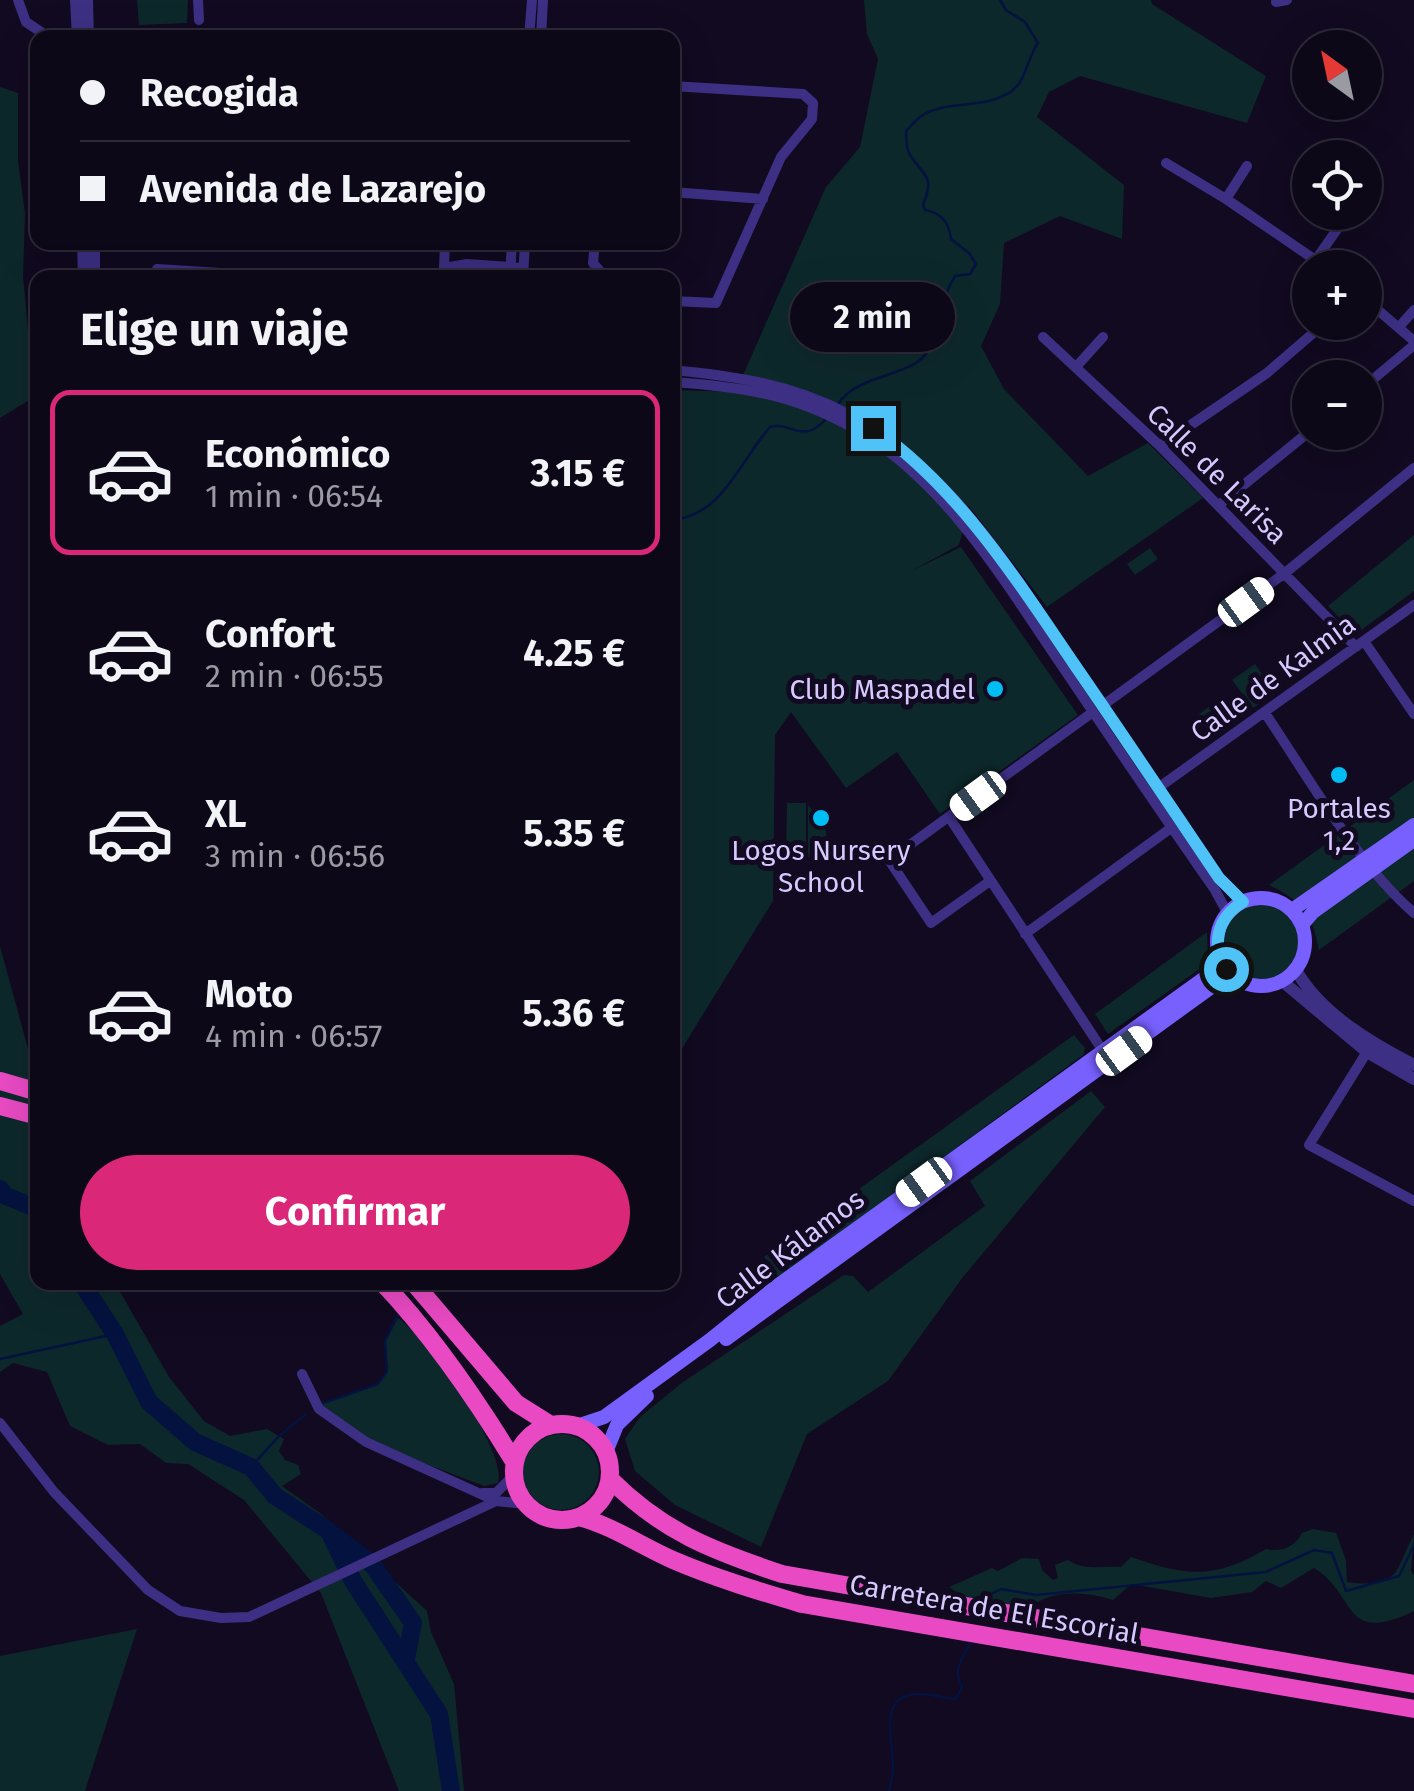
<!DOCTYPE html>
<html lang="es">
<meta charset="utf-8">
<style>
body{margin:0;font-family:"Fira Sans",sans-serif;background:#161121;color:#f1f3f6;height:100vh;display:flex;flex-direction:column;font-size:38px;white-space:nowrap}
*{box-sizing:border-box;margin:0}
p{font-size:32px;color:#9a9aa2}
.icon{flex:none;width:55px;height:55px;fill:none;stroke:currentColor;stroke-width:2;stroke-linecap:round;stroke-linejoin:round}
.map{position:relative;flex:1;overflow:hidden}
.sheet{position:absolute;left:30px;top:270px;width:650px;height:1020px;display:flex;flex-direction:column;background:#0d0818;border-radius:20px;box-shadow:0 10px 40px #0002,0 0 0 2px #2d2937}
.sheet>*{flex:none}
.hud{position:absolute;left:30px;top:30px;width:650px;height:220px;border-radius:20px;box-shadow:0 10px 40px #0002,0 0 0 2px #2d2937;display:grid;align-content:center;height:220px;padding:0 50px;background:#0d0818}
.needle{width:65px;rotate:327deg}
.tools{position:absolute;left:1292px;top:30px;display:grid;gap:20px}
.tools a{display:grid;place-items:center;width:90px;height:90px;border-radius:50%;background:#0d0818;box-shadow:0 10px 40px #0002,0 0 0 2px #2d2937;font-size:50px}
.end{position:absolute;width:45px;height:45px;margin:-22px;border:12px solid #4fc3f7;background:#111;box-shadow:0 0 0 5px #111}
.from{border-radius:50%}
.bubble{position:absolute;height:70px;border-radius:35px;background:#0d0818;box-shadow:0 10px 40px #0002,0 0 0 2px #2d2937;font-size:32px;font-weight:700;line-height:70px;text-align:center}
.car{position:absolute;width:30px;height:60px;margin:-30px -15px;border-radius:12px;box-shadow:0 0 8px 2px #0007;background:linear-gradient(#fff 24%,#345 0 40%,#fff 0 76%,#345 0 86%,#fff 0)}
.hud b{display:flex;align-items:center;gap:35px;height:95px;font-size:38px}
.hud b+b{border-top:2px solid #2d2937}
.hud i{width:25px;height:25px;background:#f1f3f6}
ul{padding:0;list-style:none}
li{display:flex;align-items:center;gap:30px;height:165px;margin:0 20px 15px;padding:0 30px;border:5px solid transparent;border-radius:20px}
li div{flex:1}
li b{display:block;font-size:38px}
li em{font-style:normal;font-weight:700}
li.active{border-color:#db2777}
li>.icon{width:90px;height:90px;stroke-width:1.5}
h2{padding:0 50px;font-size:45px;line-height:120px}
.action{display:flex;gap:20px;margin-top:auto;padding:20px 50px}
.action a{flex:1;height:115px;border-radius:60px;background:#db2777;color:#fff;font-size:40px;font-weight:700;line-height:115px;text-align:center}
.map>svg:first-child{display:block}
.green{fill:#0d282b}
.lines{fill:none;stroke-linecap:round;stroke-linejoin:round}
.stream{stroke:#04123f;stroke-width:2.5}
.river{stroke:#04123f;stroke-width:18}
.minor{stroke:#3d3084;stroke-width:10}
.tertiary{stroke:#3d3084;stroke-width:12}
.secondary{stroke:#7860ff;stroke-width:14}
.trunk{stroke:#e94ac3;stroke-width:18}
.route{stroke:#4fc3f7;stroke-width:12}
.poi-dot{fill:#00bef4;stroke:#110a20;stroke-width:4}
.labels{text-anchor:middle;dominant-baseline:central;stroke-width:10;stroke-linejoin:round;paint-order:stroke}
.street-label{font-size:28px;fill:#d6c9ff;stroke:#110a20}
.poi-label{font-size:28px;fill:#d6c9ff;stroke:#110a20}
</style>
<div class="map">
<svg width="1414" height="1791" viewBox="0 0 1414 1791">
<rect width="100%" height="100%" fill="#110a20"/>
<path class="green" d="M137 0H188L187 23 139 25Z
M864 0H1151L1152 4 1266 76 1247 123 1080 76 1049 92 1037 117 1124 185 1122 239 1060 216 1004 243 1000 304 981 346 1004 389 1088 476 1148 443 1203 498 1047 607 969 506 959 545 911 571 961 547 1078 715 940 814 897 752 846 788 791 712 775 735 773 901 673 1063V390L739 392 740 382 826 187 860 147 878 59 867 34Z
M0 87 18 93V161L25 213 23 276 34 397 0 418Z
M1414 535V591L1360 631H1352L1328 606Z
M1150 548 1158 559 1135 575 1127 564Z
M1255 664 1275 693 1253 708 1232 680Z
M1210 706 1226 728 1214 736 1199 714Z
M1414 780V881L1319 950C1312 913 1303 902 1269 885Z
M787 803H806V860H786Z
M808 805C827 828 838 838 808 858Z
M1221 943a40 40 0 1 1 80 0a40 40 0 1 1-80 0Z
M1207 932 1208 963 1108 1034 1095 1014Z
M0 946 31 1060 37 1099 38 1282 115 1283 169 1377 204 1421 230 1436 267 1429 284 1439 279 1451 285 1460 298 1465 301 1474 282 1486 320 1513 427 1611 431 1632 454 1684 464 1791H399L321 1593 244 1500 188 1464 166 1463 140 1444 108 1445 70 1426 47 1372 13 1363 0 1372V1326L23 1314 0 1274Z
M1074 1035 1085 1048 1083 1055 781 1276 776 1275 764 1257Z
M1091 1091 1105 1107 963 1277 888 1381 807 1434 761 1547 675 1505 635 1471 625 1439 640 1417 683 1382 844 1275 853 1276 868 1292 985 1206 970 1181Z
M398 1318C426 1336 508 1451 498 1483L484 1486 364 1440 319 1409 323 1403 378 1384 387 1370 385 1341Z
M523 1472a38 38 0 1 1 76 0a38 38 0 1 1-76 0Z
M1313 1529 1336 1533 1346 1560 1347 1582C1400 1589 1394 1573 1414 1534L1411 1571 1414 1575V1611C1341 1646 1358 1595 1314 1568L1281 1588 1266 1581 1252 1592 1211 1598 1131 1584 1113 1600C1085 1591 1050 1589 1028 1609L966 1599 949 1587 992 1568 998 1571 1022 1558 1039 1559 1042 1570 1053 1580 1058 1578 1055 1565 1068 1560C1084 1571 1102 1566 1121 1567L1131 1557C1187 1577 1216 1579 1266 1549 1281 1553 1296 1546 1302 1533Z
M137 1629 85 1791H0V1656Z"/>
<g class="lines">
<path class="stream" d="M838 404C856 378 891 378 916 363 939 348 936 321 944 298 947 291 951 283 955 276L970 274 976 264 969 253 951 239C949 223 942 213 925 210L923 205C935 175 925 178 910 155 906 149 906 139 906 131 911 126 916 119 923 115 945 100 988 110 1013 90 1026 80 1028 56 1038 43L1025 22 1006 10 1000 0
M672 520C722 516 740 461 770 427 792 421 802 446 827 418
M0 1359 115 1334
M323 1403 378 1384 387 1371 385 1341 398 1314
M251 1467 278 1437 306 1414
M978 1601 1001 1589 1036 1595 1266 1572 1314 1550 1332 1553 1346 1591 1399 1576 1414 1545
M889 1791C891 1783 893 1775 893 1767 894 1742 876 1697 916 1694 930 1693 942 1698 956 1699L962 1687C952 1668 963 1659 970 1643"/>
<path class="river" d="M0 1189 6 1196 33 1207 38 1206
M81 1282 115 1334 149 1402 195 1442 251 1467 275 1496 329 1531 353 1581 439 1714 451 1791
M335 1536 372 1564 413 1623 406 1659"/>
<path class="minor" d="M18 0 26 22 50 38
M198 0 199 20
M1276 2 1287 0
M529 38 532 0
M541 38 543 0
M672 86 803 94 813 103 812 119 781 157 716 303 672 301
M1166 163 1226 199 1327 268
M672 192 763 199
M1226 199 1247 166
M445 242 444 268 467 264 523 268
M595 242 593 263 606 278
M1317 258 1338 228
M157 269 299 278
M510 278 512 242
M523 278 525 242
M1365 299 1414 341
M1399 327 1414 310
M1043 337 1160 446 1356 647
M1076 367 1103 337
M672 370C735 376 791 384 848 414 951 468 1016 577 1079 671 1125 740 1172 809 1219 878L1243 902
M672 382C748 387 803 396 868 437 953 492 1008 587 1064 669 1114 743 1164 817 1215 890L1228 914
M1365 386 1414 345
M1160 446 1267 373 1326 322
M1219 505 1310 431
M1364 641 1414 714
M1102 706 1285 573 1414 468
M1265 713C1307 775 1358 865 1414 913
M1158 788 1414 605
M949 817 1103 1051
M990 881 931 923 889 860 1093 712
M1025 934 1171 828
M1370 1047 1309 1145 1414 1201
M302 1374 319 1409 366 1442 496 1501 527 1504
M0 1423 54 1492 148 1590 180 1611 221 1618 249 1617 496 1501
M483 1493H496L514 1475"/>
<path class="tertiary" d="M76 0 78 38
M87 0 88 38
M83 242 84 278
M94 242V278
M1296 970C1320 1013 1371 1043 1414 1065
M1282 981 1367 1052 1414 1079"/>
<path class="secondary" d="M1217 942a44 44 0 1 1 88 0a44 44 0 1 1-88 0Z
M1292 910 1414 825
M1302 925 1313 912 1414 840
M726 1339 1217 983 1233 976
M577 1426 604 1417 710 1340 777 1286 1210 974 1221 961
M606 1452 617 1425 647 1396"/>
<path class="trunk" d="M0 1081 38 1092
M0 1106 38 1116
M382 1282C433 1336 476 1399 515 1463
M413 1282 516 1403 551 1425
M514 1472a48 48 0 1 1 96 0a48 48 0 1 1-96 0Z
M610 1479C663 1532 713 1551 782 1574L1414 1684
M579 1517C613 1526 641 1546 673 1560 715 1578 758 1591 802 1604L1414 1709"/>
</g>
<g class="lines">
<path class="route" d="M873 428C959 488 1016 579 1074 664 1123 735 1171 807 1219 878L1243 902C1217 918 1211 944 1226 969"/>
</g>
<g class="poi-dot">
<circle cx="995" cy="689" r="10"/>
<circle cx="1339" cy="775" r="10"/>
<circle cx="821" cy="818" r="10"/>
</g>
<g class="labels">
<g class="street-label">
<text transform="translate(1217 474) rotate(45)">Calle de Larisa</text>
<text transform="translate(1273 678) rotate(-36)">Calle de Kalmia</text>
<text transform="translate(790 1249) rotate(-37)">Calle Kálamos</text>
<text transform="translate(994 1609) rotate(10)">Carretera de El Escorial</text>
</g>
<g class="poi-label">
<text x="975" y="689" text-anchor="end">Club Maspadel</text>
<text x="1339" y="808">Portales<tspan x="1339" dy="32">1,2</tspan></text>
<text x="821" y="850">Logos Nursery<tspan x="821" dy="32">School</tspan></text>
</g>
</g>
</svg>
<div class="tools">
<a><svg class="needle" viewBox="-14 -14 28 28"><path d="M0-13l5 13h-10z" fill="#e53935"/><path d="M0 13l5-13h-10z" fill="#9a9aa2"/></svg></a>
<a><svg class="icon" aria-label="locate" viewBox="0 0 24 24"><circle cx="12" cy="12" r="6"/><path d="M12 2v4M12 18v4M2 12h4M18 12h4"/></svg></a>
<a>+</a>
<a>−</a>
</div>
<i class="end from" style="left:1226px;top:969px"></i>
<i class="end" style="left:873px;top:428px"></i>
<div class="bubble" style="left:790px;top:282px;width:165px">2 min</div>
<i class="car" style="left:1246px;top:602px;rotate:54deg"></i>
<i class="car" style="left:978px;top:796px;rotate:234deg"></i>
<i class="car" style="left:1124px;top:1051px;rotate:54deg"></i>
<i class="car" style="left:924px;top:1182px;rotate:234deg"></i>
<div class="hud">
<b><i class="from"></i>Recogida</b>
<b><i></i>Avenida de Lazarejo</b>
</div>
<section class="sheet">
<h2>Elige un viaje</h2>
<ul>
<li class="active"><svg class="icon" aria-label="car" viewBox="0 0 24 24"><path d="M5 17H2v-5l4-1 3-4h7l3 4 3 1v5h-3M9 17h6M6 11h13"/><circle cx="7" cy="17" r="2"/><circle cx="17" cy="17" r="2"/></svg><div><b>Económico</b><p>1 min · 06:54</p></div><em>3.15 €</em></li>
<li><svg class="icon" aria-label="car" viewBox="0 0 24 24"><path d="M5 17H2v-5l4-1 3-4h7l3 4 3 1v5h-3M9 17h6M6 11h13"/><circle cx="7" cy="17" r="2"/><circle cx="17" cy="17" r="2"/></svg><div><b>Confort</b><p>2 min · 06:55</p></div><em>4.25 €</em></li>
<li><svg class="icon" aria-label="car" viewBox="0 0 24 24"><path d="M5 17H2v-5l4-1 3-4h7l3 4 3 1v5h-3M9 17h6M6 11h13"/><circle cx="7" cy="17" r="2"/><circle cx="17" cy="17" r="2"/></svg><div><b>XL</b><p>3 min · 06:56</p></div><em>5.35 €</em></li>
<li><svg class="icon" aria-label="car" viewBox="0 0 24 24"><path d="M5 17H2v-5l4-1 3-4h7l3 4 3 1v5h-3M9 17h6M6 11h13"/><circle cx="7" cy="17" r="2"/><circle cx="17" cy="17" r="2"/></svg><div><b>Moto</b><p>4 min · 06:57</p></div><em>5.36 €</em></li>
</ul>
<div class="action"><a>Confirmar</a></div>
</section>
</div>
